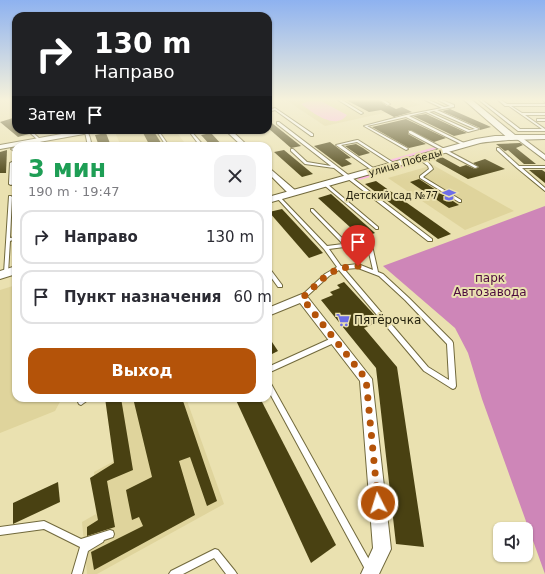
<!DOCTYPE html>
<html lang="ru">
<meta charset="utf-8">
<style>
:root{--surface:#fff;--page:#f2f2f3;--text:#2b2b33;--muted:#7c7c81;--line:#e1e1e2;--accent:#b45309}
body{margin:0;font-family:"DejaVu Sans",sans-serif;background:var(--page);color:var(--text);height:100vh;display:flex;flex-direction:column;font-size:15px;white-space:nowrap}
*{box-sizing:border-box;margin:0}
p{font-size:13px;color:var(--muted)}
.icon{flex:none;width:22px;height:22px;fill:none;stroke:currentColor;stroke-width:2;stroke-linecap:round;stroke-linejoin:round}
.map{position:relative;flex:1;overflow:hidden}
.panel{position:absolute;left:12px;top:142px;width:260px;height:260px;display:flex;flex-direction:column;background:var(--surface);border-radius:12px;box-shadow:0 1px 3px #0004}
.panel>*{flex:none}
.top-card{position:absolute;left:12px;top:12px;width:260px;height:122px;border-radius:12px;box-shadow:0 1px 3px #0004;background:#202124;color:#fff;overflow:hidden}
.fabs{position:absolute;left:493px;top:522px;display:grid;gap:8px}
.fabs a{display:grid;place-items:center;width:40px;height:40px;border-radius:8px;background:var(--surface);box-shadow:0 1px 3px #0004;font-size:20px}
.pin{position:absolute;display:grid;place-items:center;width:34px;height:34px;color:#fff;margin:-41px -17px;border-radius:50% 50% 50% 0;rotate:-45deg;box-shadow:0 0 4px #0007}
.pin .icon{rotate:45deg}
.me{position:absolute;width:44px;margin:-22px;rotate:355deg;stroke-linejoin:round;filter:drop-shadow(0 0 3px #0008)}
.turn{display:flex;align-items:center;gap:14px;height:84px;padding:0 16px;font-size:18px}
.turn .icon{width:52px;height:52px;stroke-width:2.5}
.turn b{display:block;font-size:28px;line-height:34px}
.then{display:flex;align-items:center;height:38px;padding:0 16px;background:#0003;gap:8px;font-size:15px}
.round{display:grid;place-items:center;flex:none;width:42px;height:42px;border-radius:12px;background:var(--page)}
.overview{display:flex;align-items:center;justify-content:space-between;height:68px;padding:0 16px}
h1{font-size:24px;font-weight:700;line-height:30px;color:#1e9e55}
.action{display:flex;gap:8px;margin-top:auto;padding:8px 16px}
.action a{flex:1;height:46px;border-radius:12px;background:var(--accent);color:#fff;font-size:16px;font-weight:700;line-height:46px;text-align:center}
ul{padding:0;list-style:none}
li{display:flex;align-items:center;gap:12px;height:54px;margin:0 8px 6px;padding:0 8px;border:2px solid var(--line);border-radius:12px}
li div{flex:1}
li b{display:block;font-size:15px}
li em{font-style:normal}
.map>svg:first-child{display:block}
.built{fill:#dfd49c}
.green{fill:#fdb3e5}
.forest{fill:#ce86b8}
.building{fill:#494112}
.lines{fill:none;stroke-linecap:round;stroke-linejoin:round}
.service-casing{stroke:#71693c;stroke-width:2}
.minor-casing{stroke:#71693c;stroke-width:2}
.tertiary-casing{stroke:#71693c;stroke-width:2}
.secondary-casing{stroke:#71693c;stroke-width:2}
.service{fill:#fff;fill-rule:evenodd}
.minor{fill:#fff;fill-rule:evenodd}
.tertiary{fill:#fff;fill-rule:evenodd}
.secondary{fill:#fff;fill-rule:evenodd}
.route{stroke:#b45309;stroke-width:7;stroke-dasharray:0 12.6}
.labels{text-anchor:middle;stroke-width:4;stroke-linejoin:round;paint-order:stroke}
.far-street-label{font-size:10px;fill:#201d0a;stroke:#eae1b0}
.far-poi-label{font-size:10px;fill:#201d0a;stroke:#eae1b0;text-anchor:end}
.park-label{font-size:12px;fill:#4d0c3e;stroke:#eae1b0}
.poi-label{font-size:12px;fill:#201d0a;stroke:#eae1b0;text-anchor:start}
</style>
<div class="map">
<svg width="545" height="574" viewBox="0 0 545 574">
<rect width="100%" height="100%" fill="#eae1b0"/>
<g class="built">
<polygon points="286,100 409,100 420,105 325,126"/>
<polygon points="114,130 175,130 187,146 121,146"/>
<polygon points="433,165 514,211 465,230 388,178"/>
<polygon points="16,285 16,398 62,398 55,411 0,433 0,290"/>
<polygon points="108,398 186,398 224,504 97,574 87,574 82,522 96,514 94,472 116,460"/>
</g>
<g class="green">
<path d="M308 101H321L347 115C335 131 312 112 301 104Z"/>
<polygon points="435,147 439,150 394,162 389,160"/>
<polygon points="419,161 422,162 359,180 356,178"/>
</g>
<polygon class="forest" points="545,206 545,574 482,399 468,353 455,328 383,266"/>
<g class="building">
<polygon points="346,100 379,100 387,106 390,106 396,109 402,107 412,112 394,117 381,110 369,112"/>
<polygon points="450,109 491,127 480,130 480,128 442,111"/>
<polygon points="426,114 467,133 454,136 413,116"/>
<polygon points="13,118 16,122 16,130 26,130 29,134 18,137 0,122"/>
<polygon points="406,119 446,138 434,142 409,130 408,131 408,134 426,144 409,148 372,127"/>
<polygon points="268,120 301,146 291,148 268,128"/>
<polygon points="153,130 163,146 150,146 142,131"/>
<polygon points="106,133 111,146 99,146 95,135"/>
<polygon points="211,133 223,146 211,146 201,135"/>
<polygon points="330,142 351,158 345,159 352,164 342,167 314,146"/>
<polygon points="520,143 523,145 516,148 536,164 524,164 508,150 505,151 496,144"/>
<polygon points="356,144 363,148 370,153 359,156 345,146"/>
<polygon points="7,150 6,173 0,173 0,152"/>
<polygon points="284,150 313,174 302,177 274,152"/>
<polygon points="440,156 460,167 466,165 475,169 479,167 473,163 485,159 505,169 468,179 434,160 435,157"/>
<polygon points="529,170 542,170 545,172 545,183"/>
<polygon points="419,179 459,205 449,208 410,182"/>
<polygon points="376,181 451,234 438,239 365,184"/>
<polygon points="331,194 375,233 362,238 318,198"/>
<polygon points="282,209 323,253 309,258 269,212"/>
<polygon points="344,282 380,321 364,328 397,367 424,547 396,544 376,368 321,300 333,295 330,292 340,288 337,285"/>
<polygon points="268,336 278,351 268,356"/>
<polygon points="105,398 121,398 133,470 107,481 115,527 87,536 87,527 98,520 90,478 114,463"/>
<polygon points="133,398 182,398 217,501 207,506 190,457 179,461 195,515 94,570 91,552 143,526 139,517 132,520 126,490 152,477"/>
<polygon points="235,398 260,398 336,545 311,563"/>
<polygon points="58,482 60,502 13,524 13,503"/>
</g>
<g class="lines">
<g class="service-casing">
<g id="service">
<polygon points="338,100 342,100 363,113 361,114"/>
<polygon points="380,100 384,100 390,104 388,105"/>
<path d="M425 100H429L444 107 450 106 438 100H442L454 105V107L437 110 479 129 468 132 426 112 409 116 466 144V146H465L406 117 367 126 407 148 408 149 406 150 364 126 406 115 442 108ZM434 111 475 129 469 130 429 112Z"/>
<polygon points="479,100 482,100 520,129 542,129 509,106 505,106 498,100 501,100 507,104 545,104 545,106 511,106 522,113 545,113 545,115 525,115 545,129 545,131 518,131"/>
<polygon points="545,100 545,102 543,100"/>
<polygon points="275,108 313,134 313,136 311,136 275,110 268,112 268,110"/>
<polygon points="15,118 16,118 16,121 14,119"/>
<rect x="537" y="119" width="8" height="2"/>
<polygon points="277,122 279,122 432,239 432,241 428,241 334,168 305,164 291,151 291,149 293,149 307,162 331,166 277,124"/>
<polygon points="27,130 30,130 40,139 41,146 37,146 37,145 28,146 38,143 38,140"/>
<path d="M82 130C90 130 90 140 92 146H88L85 132Z"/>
<polygon points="156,130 158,130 167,143 167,144 165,144"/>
<polygon points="188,130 190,130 204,146 200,146"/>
<polygon points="253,130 259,130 247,133 246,132"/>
<polygon points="409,131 411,131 478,167 475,168 409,133"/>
<polygon points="357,140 358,140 397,165 394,166 357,142 341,145 376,170 373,171 336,145"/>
<polygon points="16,147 16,149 13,150 11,149"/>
<polygon points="497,148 499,148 519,166 545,166 545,168 522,168 545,188 545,191 517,168 497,150"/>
<path d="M419 157C424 158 431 164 433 169L423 177 461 200V202H459L420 178V176L429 169 428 166 419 159Z"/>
<polygon points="16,160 16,162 14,163 13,184 11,185 9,184 10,163"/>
<polygon points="324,183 326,183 378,227 378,229 376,229 324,185"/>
<polygon points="9,196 11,196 12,197 10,238 16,237 16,239 10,241 8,273 6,275 4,273"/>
<path d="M277 196H279L327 246 343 244 311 211V209H313L347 243 371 241 378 272 383 274 409 298 452 341 453 343 456 386 455 388 453 389 451 388 424 371 339 270 329 276 304 299H300L299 298 300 297 325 274 337 267 324 249 277 198ZM367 244 373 270 358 264 341 266 329 249ZM358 268 379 276 405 300 447 344 449 380 428 367 344 269Z"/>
<polygon points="268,268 270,269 282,285 282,287 278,287 268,273"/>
<polygon points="332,338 336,338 337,340 336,342 268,373 268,367"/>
<polygon points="268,381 270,382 372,565 373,568 372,571 369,572 366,571 268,390"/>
<polygon points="81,398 89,398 88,400 81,405 79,404 78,402 79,400"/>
<polygon points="44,521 81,539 110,530 113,531 114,534 113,537 104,540 103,542 88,551 82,574 72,574 80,547 44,529 0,535 0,527"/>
<polygon points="215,549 218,550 235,571 237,574 226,574 214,558 183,574 169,574 171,571"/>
</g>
</g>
<g class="minor-casing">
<g id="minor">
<polygon points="225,130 231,130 248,146 242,146"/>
<polygon points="517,137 521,137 545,155 545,160 517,139"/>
<polygon points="268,167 296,191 296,195 290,195 268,173"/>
<polygon points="302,294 306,295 372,379 391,549 379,574 361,574 373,548 360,381 300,303 268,316 268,308"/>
</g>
</g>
<g class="tertiary-casing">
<g id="tertiary">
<polygon points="84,130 98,130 95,132 0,149 0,145"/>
<path d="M495 136H513L517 138C512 141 488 141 480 143L268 203V197L476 139Z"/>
<polygon points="16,266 16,274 0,279 0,271"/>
</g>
</g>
<g class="secondary-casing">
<polygon id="secondary" points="464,100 472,100 515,135 545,135 545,139 510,140"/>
</g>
<use href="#service" class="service"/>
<use href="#minor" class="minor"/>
<use href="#tertiary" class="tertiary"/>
<use href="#secondary" class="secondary"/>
</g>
<linearGradient id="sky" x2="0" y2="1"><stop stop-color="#8eb2f0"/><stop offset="0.55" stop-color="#f6f2db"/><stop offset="1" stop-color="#f6f2db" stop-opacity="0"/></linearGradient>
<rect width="545" height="181" fill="url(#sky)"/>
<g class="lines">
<polyline class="route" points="358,266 340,268 327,275 302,298 366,379 378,503"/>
</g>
<defs>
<g id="school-bare" transform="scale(1.08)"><path d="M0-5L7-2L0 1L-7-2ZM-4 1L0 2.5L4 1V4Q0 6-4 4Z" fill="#6d6ee8" stroke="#eae1b0" stroke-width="2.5" paint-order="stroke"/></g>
<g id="supermarket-bare" transform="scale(1.08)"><path d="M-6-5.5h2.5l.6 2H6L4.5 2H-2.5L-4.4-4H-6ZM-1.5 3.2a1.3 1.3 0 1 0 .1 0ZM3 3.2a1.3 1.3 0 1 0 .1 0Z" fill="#6d6ee8" stroke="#eae1b0" stroke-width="2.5" paint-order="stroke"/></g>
</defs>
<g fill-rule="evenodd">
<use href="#school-bare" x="449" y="195"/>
<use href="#supermarket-bare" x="343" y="320"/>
</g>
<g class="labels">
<g class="far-street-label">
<text transform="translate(405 162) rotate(-16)" y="4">улица Победы</text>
</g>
<g class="far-poi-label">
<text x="438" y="199">Детский сад №77</text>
</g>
<g class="park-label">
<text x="490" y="282">парк<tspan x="490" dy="14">Автозавода</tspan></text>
</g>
<g class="poi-label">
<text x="354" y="324">Пятёрочка</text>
</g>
</g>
</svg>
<div class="fabs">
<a><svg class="icon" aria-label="sound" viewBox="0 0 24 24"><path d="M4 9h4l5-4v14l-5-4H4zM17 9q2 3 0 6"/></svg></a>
</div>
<div class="pin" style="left:358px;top:266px;background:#d93025"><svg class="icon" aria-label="arrive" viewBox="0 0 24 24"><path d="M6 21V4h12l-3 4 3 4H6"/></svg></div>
<svg class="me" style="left:378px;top:503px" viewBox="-20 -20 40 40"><circle r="17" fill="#b45309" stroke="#fff" stroke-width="3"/><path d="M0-11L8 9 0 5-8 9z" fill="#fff"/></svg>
<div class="top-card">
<div class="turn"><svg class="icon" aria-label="right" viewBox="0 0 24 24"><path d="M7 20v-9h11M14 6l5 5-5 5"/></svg><div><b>130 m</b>Направо</div></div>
<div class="then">Затем<svg class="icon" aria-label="arrive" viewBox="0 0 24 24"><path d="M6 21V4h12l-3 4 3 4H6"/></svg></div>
</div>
<section class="panel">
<div class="overview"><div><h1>3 мин</h1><p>190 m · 19:47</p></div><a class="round"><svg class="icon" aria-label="close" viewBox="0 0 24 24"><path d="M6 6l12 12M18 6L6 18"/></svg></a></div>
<ul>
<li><svg class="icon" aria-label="right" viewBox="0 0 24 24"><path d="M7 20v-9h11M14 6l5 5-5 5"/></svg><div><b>Направо</b></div><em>130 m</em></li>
<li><svg class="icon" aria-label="arrive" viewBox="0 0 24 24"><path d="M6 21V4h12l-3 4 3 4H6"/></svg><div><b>Пункт назначения</b></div><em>60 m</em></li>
</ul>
<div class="action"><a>Выход</a></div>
</section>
</div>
